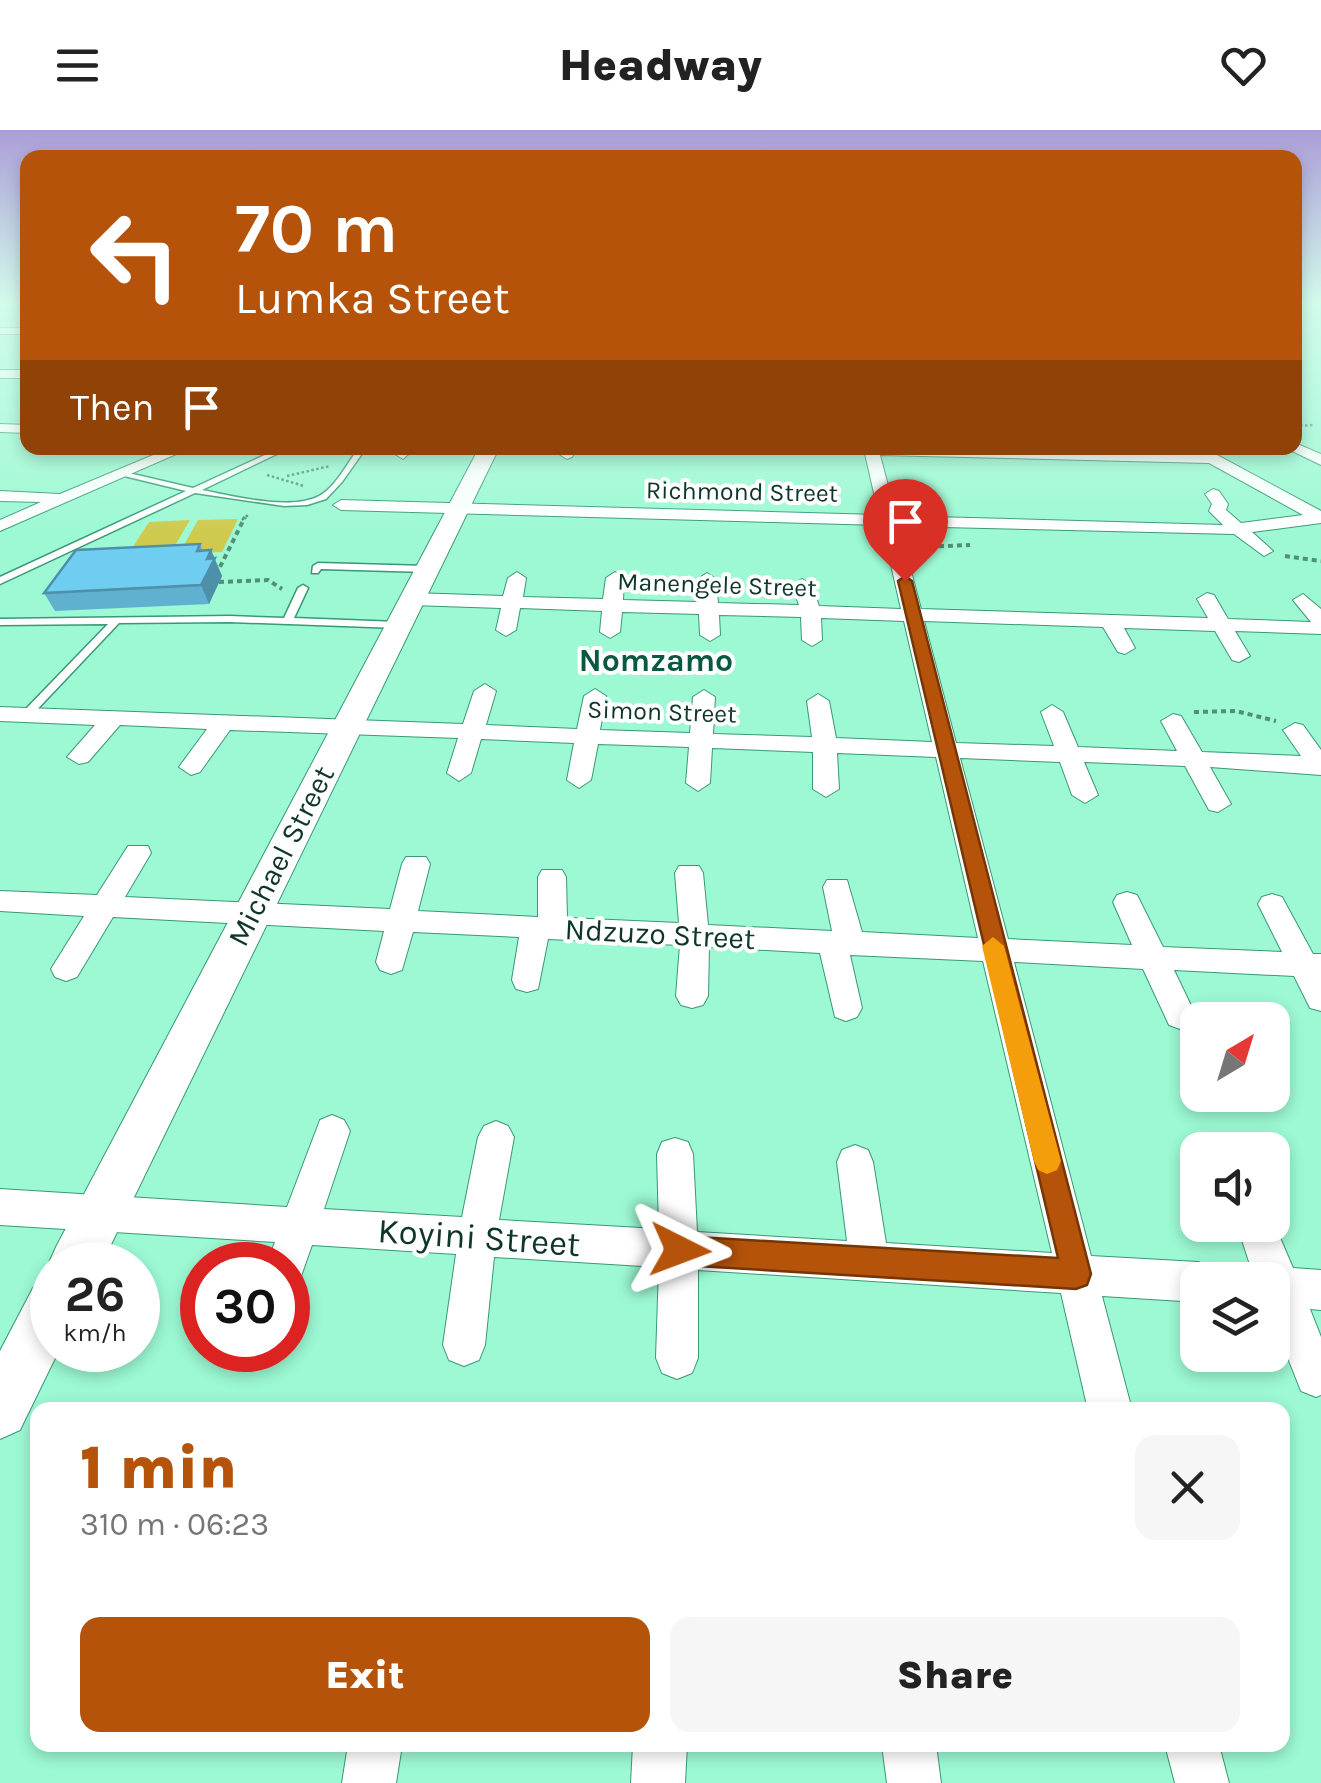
<!DOCTYPE html>
<meta charset="utf-8">
<style>
:root{--surface:#fff;--page:#f6f6f6;--text:#222;--muted:#767676;--accent:#b45309}
body{margin:0;font-family:Karla,sans-serif;background:var(--page);color:var(--text);height:100vh;display:flex;flex-direction:column;font-size:38px;white-space:nowrap}
*{box-sizing:border-box;margin:0}
p{font-size:32px;color:var(--muted)}
.icon{flex:none;width:55px;height:55px;fill:none;stroke:currentColor;stroke-width:2;stroke-linecap:round;stroke-linejoin:round}
.map{position:relative;flex:1;overflow:hidden}
.drawer{position:absolute;left:30px;top:1272px;width:1260px;height:350px;display:flex;flex-direction:column;background:var(--surface);border-radius:20px;box-shadow:0 5px 15px #0003}
.drawer>*{flex:none}
.guide{position:absolute;left:20px;top:20px;width:1282px;height:305px;border-radius:20px;box-shadow:0 5px 15px #0003;background:#b45309;color:#fff;overflow:hidden}
.needle{width:65px;rotate:38deg}
.controls{position:absolute;left:1180px;top:872px;display:grid;gap:20px}
.controls a{display:grid;place-items:center;width:110px;height:110px;border-radius:20px;background:var(--surface);box-shadow:0 5px 15px #0003;font-size:50px}
.speed{position:absolute;left:30px;top:1112px;display:flex;gap:20px;font-size:50px;font-weight:700;text-align:center}
.speed>*{display:grid;place-content:center;width:130px;height:130px;border-radius:50%;background:var(--surface);box-shadow:0 5px 15px #0003;line-height:1}
.speed small{font-size:25px;font-weight:400}
.speed .limit{border:15px solid #d22;background:#fff;color:#111}
.pin{position:absolute;display:grid;place-items:center;width:85px;height:85px;color:#fff;margin:-102px -42px;border-radius:50% 50% 50% 0;rotate:-45deg;box-shadow:0 0 10px #0007}
.pin .icon{rotate:45deg}
.me{position:absolute;width:110px;margin:-55px;rotate:93deg;stroke-linejoin:round;filter:drop-shadow(0 0 8px #0008)}
.turn{display:flex;align-items:center;gap:35px;height:210px;padding:0 50px;font-size:45px}
.turn .icon{width:130px;height:130px;stroke-width:2.5}
.turn b{display:block;font-size:70px;line-height:85px}
.then{display:flex;align-items:center;height:95px;padding:0 50px;background:#0003;gap:20px;font-size:38px}
.round{display:grid;place-items:center;flex:none;width:105px;height:105px;border-radius:20px;background:var(--page)}
.headline{display:flex;align-items:center;justify-content:space-between;height:170px;padding:0 50px}
h1{font-size:60px;font-weight:800;line-height:75px;color:var(--accent)}
.cta{display:flex;gap:20px;margin-top:auto;padding:20px 50px}
.cta a{flex:1;height:115px;border-radius:20px;background:var(--accent);color:#fff;font-size:40px;font-weight:800;line-height:115px;text-align:center}
.cta a+a{background:var(--page);color:var(--text)}
header{display:flex;justify-content:space-between;align-items:center;height:130px;padding:0 50px;background:var(--surface);font-size:45px;font-weight:800}
.map>svg:first-child{display:block}
.green{fill:#cfc94d}
.lines{fill:none;stroke-linecap:round;stroke-linejoin:round}
.lane-casing{stroke:#399876;stroke-width:3}
.street-casing{stroke:#399876;stroke-width:2}
.secondary-casing{stroke:#399876;stroke-width:2}
.path-far1{stroke:#509077;stroke-width:2.5;stroke-dasharray:2.5 2.5;stroke-linecap:butt}
.path{stroke:#509077;stroke-width:4;stroke-dasharray:5 4;stroke-linecap:butt}
.lane{fill:#fff;fill-rule:evenodd}
.street{fill:#fff;fill-rule:evenodd}
.secondary{fill:#fff;fill-rule:evenodd}
.wall{fill:#60b0d0}
.shaded-wall{fill:#4e90a9}
.building{fill:#70cdf2;stroke:#4e90a9;stroke-width:2.5}
.route{fill:#b45309;stroke:#753606;stroke-width:2.5}
.slow{fill:#f59e0b}
.labels{text-anchor:middle;stroke-width:8;stroke-linejoin:round;paint-order:stroke}
.far-street-label{font-size:25px;fill:#0f3729;stroke:#fff}
.street-label{font-size:30px;fill:#0f3729;stroke:#fff}
.far-district-label{font-size:32px;font-weight:bold;fill:#085941;stroke:#fff}
.near-street-label{font-size:35px;fill:#0f3729;stroke:#fff}
</style>
<header><svg class="icon" aria-label="menu" viewBox="0 0 24 24"><path d="M4 6h16M4 12h16M4 18h16"/></svg>Headway<svg class="icon" aria-label="heart" viewBox="0 0 24 24"><path d="M12 20l-8-8c-3-5 5-10 8-4 3-6 11-1 8 4z"/></svg></header>
<div class="map">
<svg width="1321" height="1653" viewBox="0 0 1321 1653">
<rect width="100%" height="100%" fill="#9cf9d3"/>
<g class="green">
<polygon points="238,389 222,422 179,424 198,390"/>
<polygon points="190,390 170,424 127,426 149,392"/>
</g>
<g class="lines">
<g class="lane-casing">
<g id="lane">
<path d="M280 318H289L202 360C232 366 291 381 319 366 336 357 347 333 359 318H366L342 352 326 369 307 375 284 376 195 363 0 454V447L186 361 120 345V341L193 358Z"/>
<polygon points="318,433 427,436 432,439 427,442 321,439 318,443 312,443 313,436"/>
<polygon points="303,455 308,458 294,488 398,492 403,495 398,498 230,492 119,493 30,587 26,588 20,585 108,494 0,495 0,489 230,486 284,488 298,458"/>
</g>
</g>
<g class="street-casing">
<g id="street">
<rect x="0" y="198" width="28" height="6"/>
<rect x="0" y="240" width="28" height="8"/>
<polygon points="0,294 28,295 28,303 0,302"/>
<polygon points="1295,313 1321,324 1321,335 1290,320 1288,318 1295,318"/>
<polygon points="170,318 190,318 0,401 0,390 41,372 0,371 0,361 60,364"/>
<polygon points="399,318 415,318 403,329 395,324"/>
<polygon points="561,318 577,318 572,327 567,329 559,324"/>
<path d="M790 318 1192 323 1190 318H1204L1321 381V393L1252 402 1273 421 1264 426 1234 404 899 396 921 479 1208 488 1197 469 1207 463 1214 465 1228 489 1311 492 1293 470 1303 464 1321 479V504L1235 501 1250 526 1239 532 1232 530 1215 501 1124 498 1135 518 1125 524 1118 522 1103 497 924 491 956 613 1054 616 1041 582 1052 575 1063 582 1078 617 1177 621 1161 591 1173 584 1181 586 1202 622 1301 626 1283 600 1295 593 1303 595 1321 620V645L1210 637 1231 674 1218 682 1209 680 1185 636 1084 632 1098 665 1085 673 1072 665 1060 632 960 628 1008 809 1132 815 1113 772 1117 765 1127 762 1137 765 1163 817 1282 822 1258 774 1262 767 1272 764 1282 767 1313 824H1321V881L1310 878 1294 846 1174 840 1196 886 1191 895 1180 899 1169 895 1143 839 1014 832 1091 1126 1198 1132 1212 1138 1217 1150H1198V1172L1102 1166 1132 1280H1088L1061 1163 698 1140V1228L692 1243 677 1249 662 1243 656 1228 659 1137 494 1127 485 1215 479 1230 464 1236 449 1230 443 1215 456 1124 312 1115 300 1149 288 1154V1135H266L275 1112 0 1095V1059L287 1077 320 990 332 985 344 990 350 1001 324 1079 462 1087 478 1007 484 996 496 991 508 996 514 1007 499 1090 659 1099 657 1024 662 1012 675 1008 688 1012 693 1024 697 1102 847 1111 837 1032 842 1020 855 1015 868 1020 873 1032 886 1113 1052 1123 983 831 850 825 862 878 857 887 846 891 835 887 820 823 709 817 708 866 703 875 692 878 681 875 676 866 680 815 548 809 538 859 527 862 516 859 512 850 519 807 413 802 402 840 391 844 380 840 376 832 384 801 113 787 77 847 66 851 55 847 51 839 84 786 0 781V761L97 765 128 716H148L151 723 125 767 390 779 402 734 406 727H426L430 734 418 781 538 787V747L542 740H562L566 747 567 788 679 793 675 743 679 736H699L703 743 708 795 832 801 823 757 827 750H847L862 802 978 808 936 627 837 623 839 659 826 667 813 659V622L712 618 710 653 698 661 686 653 689 617 598 614 591 650 579 658 567 650 574 613 481 609 471 643 459 651 447 643 458 608 230 600 200 642 191 645 179 637 207 599 120 595 88 632 79 634 67 627 95 595 0 591V577L463 594 474 561 485 554 496 561 486 595 577 599 584 566 595 559 606 566 600 600 690 603 693 567 704 560 715 567 713 604 812 607 807 571 818 564 829 571 836 608 932 612 904 491 821 488 822 510 812 516 802 510 801 487 719 485 720 505 710 511 700 505 699 484 622 482 620 502 610 508 600 502 602 481 520 478 516 500 506 506 496 500 501 478 412 475 402 469 412 463 503 466 508 448 517 442 526 448 523 467 603 469 606 448 615 442 624 448 623 470 698 472V449L707 443 716 449 718 473 799 475 792 455 802 449 812 455 819 476 901 479 882 395 341 380 333 375 341 370 879 385 865 324 798 323ZM880 325 1209 333 1303 385 1241 393 1226 380 1228 374 1219 361 1213 359 1205 364 1212 374 1209 381 1223 395 896 386Z"/>
<polygon points="1272,1089 1293,1138 1321,1140 1321,1180 1310,1179 1321,1207 1321,1265 1316,1267 1301,1261 1272,1188 1272,1150 1255,1150 1237,1095 1272,1095"/>
<polygon points="348,1615 402,1615 396,1653 342,1653"/>
<polygon points="633,1615 687,1615 685,1653 631,1653"/>
<polygon points="882,1615 936,1615 941,1653 887,1653"/>
<polygon points="1165,1615 1219,1615 1229,1653 1175,1653"/>
</g>
</g>
<g class="secondary-casing">
<g id="secondary">
<polygon points="479,318 499,318 101,1135 52,1135 52,1146 48,1135 56,1117"/>
<polygon points="52,1150 52,1220 59,1220 20,1300 0,1309 0,1221 33,1158"/>
</g>
</g>
<g class="path-far1">
<polyline points="1295,296 1314,295"/>
<polyline points="267,345 304,356"/>
<polyline points="287,346 330,336"/>
<polyline points="242,390 248,385"/>
</g>
<g class="path">
<polyline points="921,417 970,415"/>
<polyline points="1285,426 1321,431"/>
<polyline points="216,445 245,387"/>
<polyline points="219,452 268,450 282,459"/>
<polyline points="1194,582 1236,581 1276,591"/>
</g>
<use href="#lane" class="lane"/>
<use href="#street" class="street"/>
<use href="#secondary" class="secondary"/>
</g>
<polygon class="wall" points="200,414 203,421 211,420 222,446 209,474 55,481 44,463"/>
<polygon class="shaded-wall" points="211,420 222,446 209,474 201,455 207,429"/>
<polygon class="building" points="200,414 197,421 211,420 207,429 215,428 201,455 44,463 76,420"/>
<linearGradient id="sky" x2="0" y2="1"><stop stop-color="#ac9dd8"/><stop offset="0.43" stop-color="#d2fceb"/><stop offset="1" stop-color="#d2fceb" stop-opacity="0"/></linearGradient>
<rect width="1321" height="405" fill="url(#sky)"/>
<polygon class="route" points="905,446 912,451 1091,1144 1087,1155 1076,1159 680,1135 669,1130 665,1120 669,1110 680,1106 1058,1128 898,451"/>
<polygon class="slow" points="993,807 1004,816 1061,1031 1057,1040 1047,1044 1038,1040 1034,1031 982,816"/>
<g class="labels">
<g class="far-street-label">
<text transform="translate(742 361) rotate(1)" y="9">Richmond Street</text>
<text transform="translate(717 454) rotate(2)" y="9">Manengele Street</text>
<text transform="translate(662 581) rotate(2)" y="9">Simon Street</text>
</g>
<g class="street-label">
<text transform="translate(281 726) rotate(-63)" y="10">Michael Street</text>
<text transform="translate(660 804) rotate(3)" y="10">Ndzuzo Street</text>
</g>
<g class="far-district-label">
<text x="656" y="541">Nomzamo</text>
</g>
<g class="near-street-label">
<text transform="translate(479 1107) rotate(4)" y="12">Koyini Street</text>
</g>
</g>
</svg>
<div class="controls">
<a><svg class="needle" viewBox="-14 -14 28 28"><path d="M0-13l5 13h-10z" fill="#e53935"/><path d="M0 13l5-13h-10z" fill="#767676"/></svg></a>
<a><svg class="icon" aria-label="sound" viewBox="0 0 24 24"><path d="M4 9h4l5-4v14l-5-4H4zM17 9q2 3 0 6"/></svg></a>
<a><svg class="icon" aria-label="layers" viewBox="0 0 24 24"><path d="M12 4l9 5-9 5-9-5zM3 14l9 5 9-5"/></svg></a>
</div>
<div class="speed"><div>26<small>km/h</small></div><div class="limit">30</div></div>
<div class="pin" style="left:905px;top:451px;background:#d93025"><svg class="icon" aria-label="arrive" viewBox="0 0 24 24"><path d="M6 21V4h12l-3 4 3 4H6"/></svg></div>
<svg class="me" style="left:680px;top:1120px" viewBox="-20 -20 40 40"><path d="M0-17L14 15 0 8-14 15z" fill="#b45309" stroke="#fff" stroke-width="4"/></svg>
<div class="guide">
<div class="turn"><svg class="icon" aria-label="left" viewBox="0 0 24 24"><path d="M17 20v-9H6M10 6l-5 5 5 5"/></svg><div><b>70 m</b>Lumka Street</div></div>
<div class="then">Then<svg class="icon" aria-label="arrive" viewBox="0 0 24 24"><path d="M6 21V4h12l-3 4 3 4H6"/></svg></div>
</div>
<section class="drawer">
<div class="headline"><div><h1>1 min</h1><p>310 m · 06:23</p></div><a class="round"><svg class="icon" aria-label="close" viewBox="0 0 24 24"><path d="M6 6l12 12M18 6L6 18"/></svg></a></div>
<div class="cta"><a>Exit</a><a>Share</a></div>
</section>
</div>
